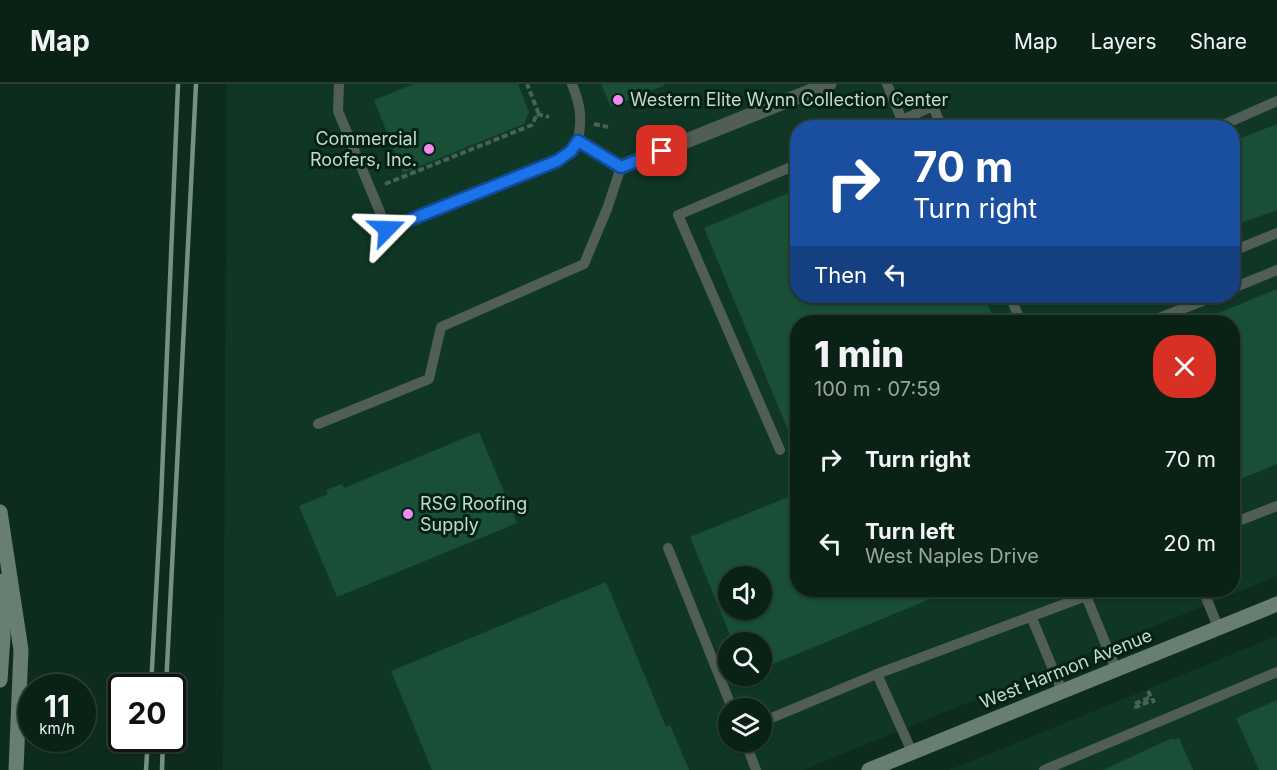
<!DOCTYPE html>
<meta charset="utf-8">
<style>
:root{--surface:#0a2116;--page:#182e23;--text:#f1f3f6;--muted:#99a3a1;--line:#2a3e35}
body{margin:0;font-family:Inter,sans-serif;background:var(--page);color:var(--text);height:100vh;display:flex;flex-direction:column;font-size:22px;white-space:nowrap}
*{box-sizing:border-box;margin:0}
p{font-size:20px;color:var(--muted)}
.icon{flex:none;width:33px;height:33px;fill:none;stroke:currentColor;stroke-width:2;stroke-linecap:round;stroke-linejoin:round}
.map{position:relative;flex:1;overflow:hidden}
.drawer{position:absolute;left:790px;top:231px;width:450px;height:282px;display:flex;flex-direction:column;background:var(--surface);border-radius:24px;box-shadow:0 2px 4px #0004,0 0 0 2px var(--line)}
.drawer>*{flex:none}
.top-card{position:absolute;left:790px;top:36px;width:450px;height:183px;border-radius:24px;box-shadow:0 2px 4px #0004,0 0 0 2px var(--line);background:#1a4fa0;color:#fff;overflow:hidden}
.fabs{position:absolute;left:718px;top:482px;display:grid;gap:12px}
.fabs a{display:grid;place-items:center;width:54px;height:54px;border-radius:50%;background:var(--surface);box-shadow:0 2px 4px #0004,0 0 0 2px var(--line);font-size:30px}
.speed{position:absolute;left:18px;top:590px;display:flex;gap:12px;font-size:30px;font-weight:700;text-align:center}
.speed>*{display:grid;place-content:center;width:78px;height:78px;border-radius:50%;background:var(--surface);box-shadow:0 2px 4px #0004,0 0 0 2px var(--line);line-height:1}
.speed small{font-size:15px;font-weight:400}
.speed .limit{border:3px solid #111;border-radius:9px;background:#fff;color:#111}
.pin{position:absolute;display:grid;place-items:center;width:51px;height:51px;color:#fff;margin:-26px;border-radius:12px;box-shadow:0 3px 9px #0006}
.me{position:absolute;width:66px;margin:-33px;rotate:68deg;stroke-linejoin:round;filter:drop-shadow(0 0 4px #0008)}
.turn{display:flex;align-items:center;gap:21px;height:126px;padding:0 24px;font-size:27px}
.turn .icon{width:78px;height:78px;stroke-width:2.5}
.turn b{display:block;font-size:42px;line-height:51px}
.then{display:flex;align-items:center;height:57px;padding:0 24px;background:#0003;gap:12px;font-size:22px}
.round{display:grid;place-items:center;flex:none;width:63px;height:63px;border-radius:24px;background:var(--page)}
.headline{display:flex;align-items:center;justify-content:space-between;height:102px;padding:0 24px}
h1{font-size:36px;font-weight:800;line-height:45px}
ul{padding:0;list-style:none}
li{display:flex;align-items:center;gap:18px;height:84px;padding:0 24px}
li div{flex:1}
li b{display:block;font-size:22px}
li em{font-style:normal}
header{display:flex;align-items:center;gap:36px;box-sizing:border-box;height:84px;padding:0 30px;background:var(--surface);border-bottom:2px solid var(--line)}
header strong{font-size:28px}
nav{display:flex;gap:33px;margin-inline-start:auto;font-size:21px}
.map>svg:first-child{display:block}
.built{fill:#103726;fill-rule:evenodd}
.building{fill:#194f37;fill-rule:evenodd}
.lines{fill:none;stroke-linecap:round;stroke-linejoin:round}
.path{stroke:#486255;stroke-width:4;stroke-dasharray:6 3;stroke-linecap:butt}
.service{stroke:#515e57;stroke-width:10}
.minor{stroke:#515e57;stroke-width:15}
.secondary{stroke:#697e72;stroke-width:15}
.rail{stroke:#788f83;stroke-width:4.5}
.route-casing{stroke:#114b97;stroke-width:15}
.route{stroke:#1a73e8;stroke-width:10}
.poi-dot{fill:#f38af2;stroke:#032215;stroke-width:2}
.labels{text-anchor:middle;stroke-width:6;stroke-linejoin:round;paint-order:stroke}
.poi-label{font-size:18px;fill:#c7d8ce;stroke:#032215;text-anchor:start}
.street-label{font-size:18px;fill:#c7d8ce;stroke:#032215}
</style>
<header>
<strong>Map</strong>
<nav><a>Map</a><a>Layers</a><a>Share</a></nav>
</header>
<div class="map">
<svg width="1277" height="686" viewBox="0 0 1277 686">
<rect width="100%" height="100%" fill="#0d2c1e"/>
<g class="built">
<path d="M227 0H1277V492L803 686H223ZM798 44H1233V212H798ZM798 238H1233V506H798ZM729 492H762V525H729ZM729 558H762V591H729ZM729 624H762V657H729Z"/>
<polygon points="1277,552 1277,686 950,686"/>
</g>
<g class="building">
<polygon points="414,0 518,0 529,28 524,40 403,89 374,16"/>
<polygon points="601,0 665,0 665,1 611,23"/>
<polygon points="1277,40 1277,126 1233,142 1233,57"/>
<polygon points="798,105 798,212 984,212 995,238 798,238 798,370 704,144"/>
<polygon points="1277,205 1277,380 1233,398 1233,238 1197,238"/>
<polygon points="479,348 517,439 337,513 299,422 328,410 326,406 342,400 344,404"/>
<path d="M798 409V506H952L773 580 766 562 762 564V558H733L690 453ZM729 492H762V525H729Z"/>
<polygon points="606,498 666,643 670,641 689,686 432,686 391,587"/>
<polygon points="1277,616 1277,686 1259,686 1236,634"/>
<polygon points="1172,654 1173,656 1179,654 1193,686 1103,686"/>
</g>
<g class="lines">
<g class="path">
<polyline points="537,30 549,33"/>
<polyline points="594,40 608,43"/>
<polyline points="385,100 532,41 538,28 527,0"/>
<polyline points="1148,607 1151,613 1134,620 1136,623 1153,616 1154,619"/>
</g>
<g class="service">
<polyline points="339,0 338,27 387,145 557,77 571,67 578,57"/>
<polyline points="887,0 902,36 933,22 942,44"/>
<polyline points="884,44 902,36"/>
<polyline points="1216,44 1277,17"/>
<polyline points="1233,167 1277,149"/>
<polyline points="1233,204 1277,186"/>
<polyline points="1010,212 1021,238"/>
<polyline points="1149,238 1215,212"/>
<path d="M318 340 429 295 441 243 584 180 607 125 621 83 578 57C582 34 581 22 572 0"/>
<polyline points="780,366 678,131 798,80"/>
<polyline points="1233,439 1277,422"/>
<polyline points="668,464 732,624"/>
<polyline points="1203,506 1218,543"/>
<polyline points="1086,512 1116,585"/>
<polyline points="1031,532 1062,607"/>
<polyline points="877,590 912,668"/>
<polyline points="762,638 877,590 1102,506"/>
<polyline points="745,657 756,686"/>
<polyline points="1044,686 1277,588"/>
</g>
<polyline class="minor" points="621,83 829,0"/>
<g class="secondary">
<polyline points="0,428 21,566 16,686"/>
<polyline points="0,596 3,553 3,497"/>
<polyline points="869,686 1277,520"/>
</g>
<g class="rail">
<polyline points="151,603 161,417 178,0"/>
<polyline points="166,603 196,0"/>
<polyline points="146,686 148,654"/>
<polyline points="162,686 163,654"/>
</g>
</g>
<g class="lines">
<g class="route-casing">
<polyline id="route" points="387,145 557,77 571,67 578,57 621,83 662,67"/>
</g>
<use href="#route" class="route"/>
</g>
<g class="poi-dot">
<circle cx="618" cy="16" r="6"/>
<circle cx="429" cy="65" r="6"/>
<circle cx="408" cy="430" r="6"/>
</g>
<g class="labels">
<g class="poi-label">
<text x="630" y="22">Western Elite Wynn Collection Center</text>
<text x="417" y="61" text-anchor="end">Commercial<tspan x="417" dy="21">Roofers, Inc.</tspan></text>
<text x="420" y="426">RSG Roofing<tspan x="420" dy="21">Supply</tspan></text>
</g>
<g class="street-label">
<text transform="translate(1066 585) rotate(-22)" y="6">West Harmon Avenue</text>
</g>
</g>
</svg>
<div class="fabs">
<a><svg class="icon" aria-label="sound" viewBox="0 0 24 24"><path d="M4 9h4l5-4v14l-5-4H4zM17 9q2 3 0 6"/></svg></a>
<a><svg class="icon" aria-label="search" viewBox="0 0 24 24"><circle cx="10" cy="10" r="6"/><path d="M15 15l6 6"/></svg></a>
<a><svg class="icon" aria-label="layers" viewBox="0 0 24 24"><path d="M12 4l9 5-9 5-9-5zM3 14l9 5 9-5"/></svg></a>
</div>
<div class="speed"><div>11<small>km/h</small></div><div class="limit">20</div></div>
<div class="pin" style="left:662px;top:67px;background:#d93025"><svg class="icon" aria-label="arrive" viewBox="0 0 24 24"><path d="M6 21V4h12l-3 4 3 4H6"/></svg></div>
<svg class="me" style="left:387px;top:145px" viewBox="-20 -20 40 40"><path d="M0-17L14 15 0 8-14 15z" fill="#1a73e8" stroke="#fff" stroke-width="4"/></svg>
<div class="top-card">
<div class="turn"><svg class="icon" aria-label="right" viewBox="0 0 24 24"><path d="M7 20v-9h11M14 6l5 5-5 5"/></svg><div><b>70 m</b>Turn right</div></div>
<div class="then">Then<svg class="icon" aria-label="left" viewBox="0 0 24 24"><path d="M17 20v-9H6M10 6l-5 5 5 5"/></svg></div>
</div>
<section class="drawer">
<div class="headline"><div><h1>1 min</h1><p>100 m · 07:59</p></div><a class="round" style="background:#d93025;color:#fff"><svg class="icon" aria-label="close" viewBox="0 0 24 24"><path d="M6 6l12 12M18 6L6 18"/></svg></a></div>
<ul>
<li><svg class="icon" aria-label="right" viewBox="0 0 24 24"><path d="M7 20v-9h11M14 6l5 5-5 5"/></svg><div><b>Turn right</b></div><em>70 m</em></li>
<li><svg class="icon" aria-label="left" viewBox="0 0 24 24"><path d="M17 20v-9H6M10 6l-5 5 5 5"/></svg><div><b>Turn left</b><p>West Naples Drive</p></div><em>20 m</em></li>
</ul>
</section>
</div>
